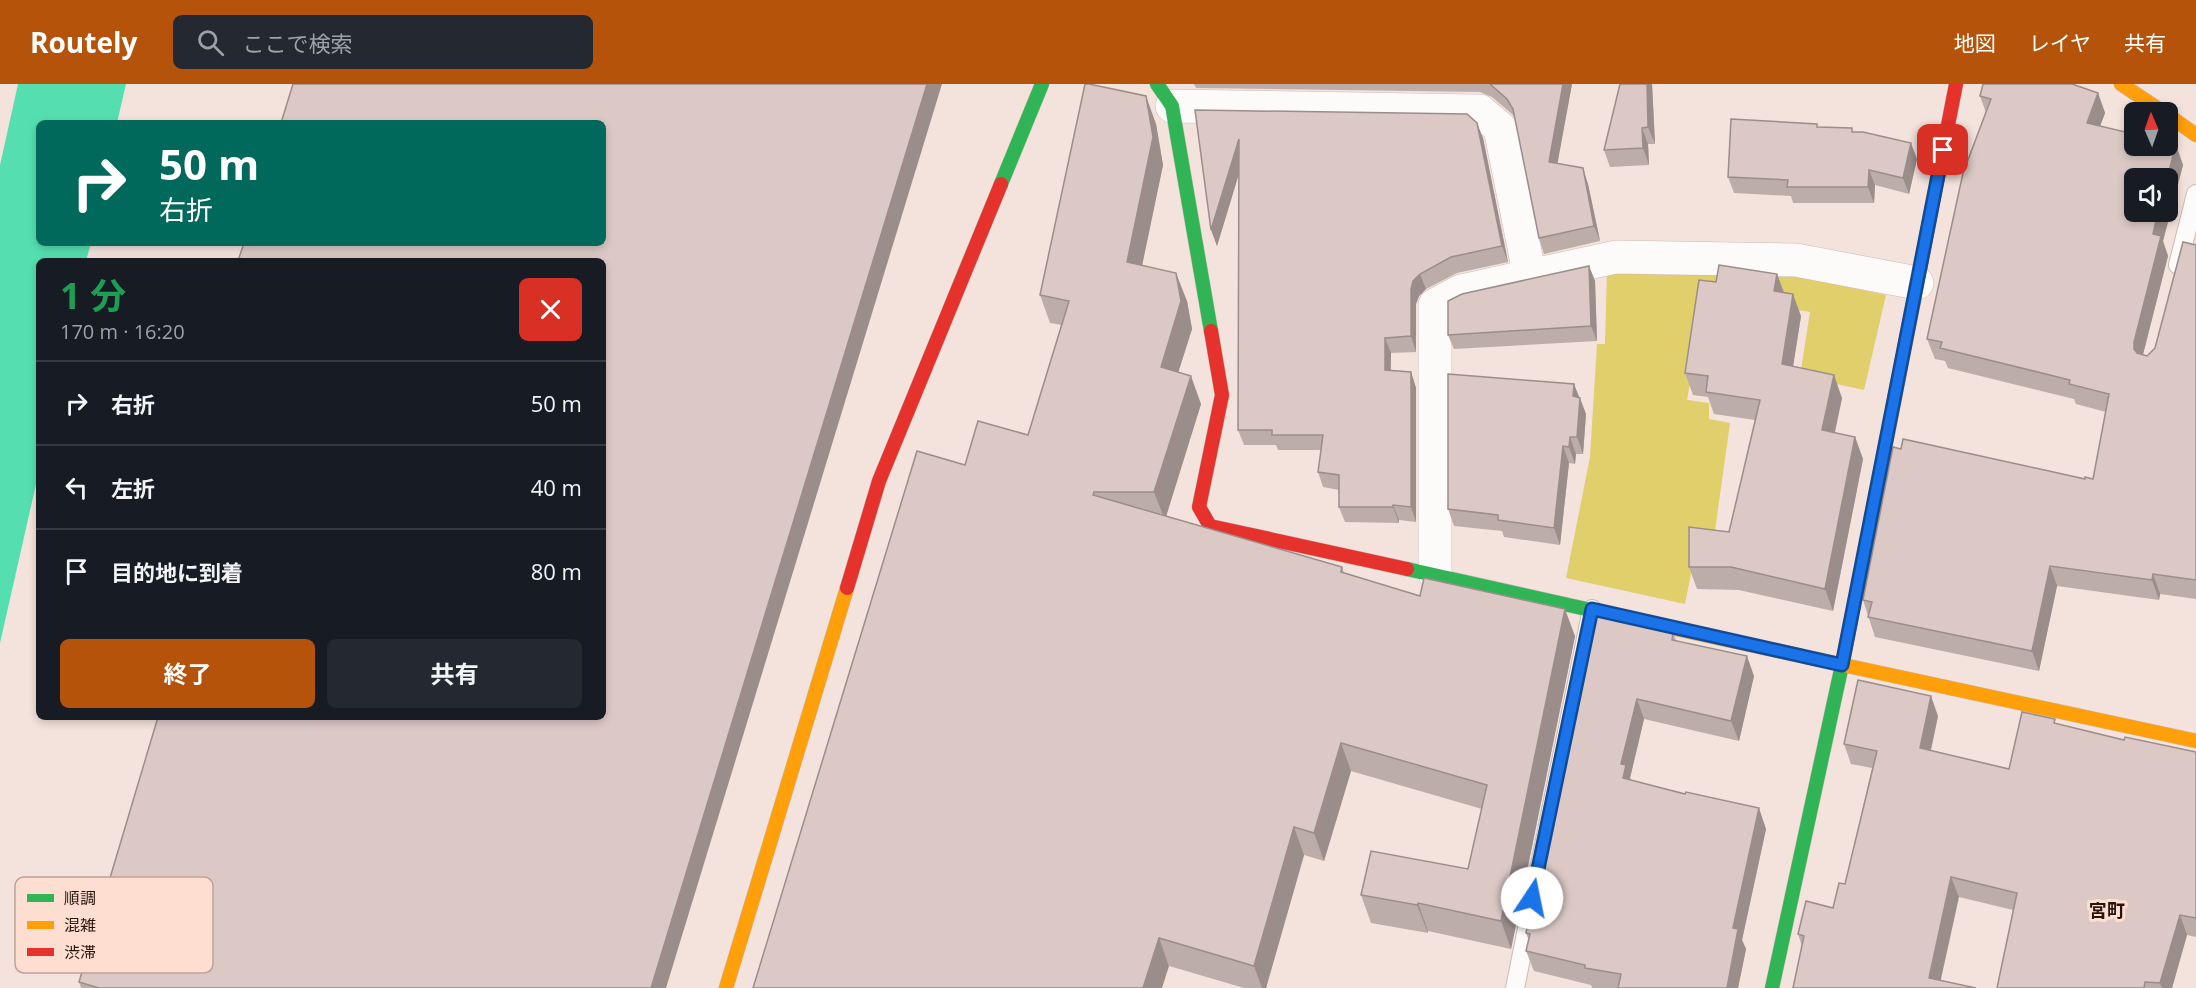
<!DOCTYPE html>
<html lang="ja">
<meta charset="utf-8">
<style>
:root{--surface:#171b24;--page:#242831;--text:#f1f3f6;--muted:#9ea1a6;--line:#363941;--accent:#b45309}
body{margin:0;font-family:"Open Sans","Noto Sans JP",sans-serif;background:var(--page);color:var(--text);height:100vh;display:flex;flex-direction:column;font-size:22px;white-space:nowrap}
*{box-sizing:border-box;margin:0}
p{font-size:20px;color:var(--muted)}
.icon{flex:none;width:33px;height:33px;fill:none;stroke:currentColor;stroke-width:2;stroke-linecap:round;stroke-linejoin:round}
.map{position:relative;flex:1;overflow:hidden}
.drawer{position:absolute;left:36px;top:174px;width:570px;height:462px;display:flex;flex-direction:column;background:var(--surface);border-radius:9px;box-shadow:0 3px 9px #0003}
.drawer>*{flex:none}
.guide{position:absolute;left:36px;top:36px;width:570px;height:126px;border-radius:9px;box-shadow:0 3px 9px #0003;background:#00695c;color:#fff;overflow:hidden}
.needle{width:39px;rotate:358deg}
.buttons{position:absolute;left:2124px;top:18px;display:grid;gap:12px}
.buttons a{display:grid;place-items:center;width:54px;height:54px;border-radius:9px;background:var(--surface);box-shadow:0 3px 9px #0003;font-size:30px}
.pin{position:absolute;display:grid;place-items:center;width:51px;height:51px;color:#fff;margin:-26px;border-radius:12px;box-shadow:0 3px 9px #0006}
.me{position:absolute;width:66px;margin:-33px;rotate:11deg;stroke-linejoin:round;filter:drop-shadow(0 0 4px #0008)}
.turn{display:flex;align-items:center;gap:21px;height:126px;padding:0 24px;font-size:27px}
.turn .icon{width:78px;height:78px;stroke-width:2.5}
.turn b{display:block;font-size:42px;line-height:51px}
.round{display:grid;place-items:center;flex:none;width:63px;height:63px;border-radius:9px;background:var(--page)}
.summary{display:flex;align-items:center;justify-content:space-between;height:102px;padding:0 24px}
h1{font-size:36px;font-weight:700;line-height:45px;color:#1e9e55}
.button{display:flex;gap:12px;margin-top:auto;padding:12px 24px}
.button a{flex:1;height:69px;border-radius:9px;background:var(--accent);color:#fff;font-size:24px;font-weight:700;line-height:69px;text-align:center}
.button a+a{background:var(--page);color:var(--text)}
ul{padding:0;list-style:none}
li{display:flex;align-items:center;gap:18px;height:84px;padding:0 24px;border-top:2px solid var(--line)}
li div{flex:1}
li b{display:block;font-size:22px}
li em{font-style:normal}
header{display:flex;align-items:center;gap:36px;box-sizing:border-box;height:84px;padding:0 30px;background:var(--accent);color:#fff}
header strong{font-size:28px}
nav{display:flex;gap:33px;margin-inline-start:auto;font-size:21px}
.search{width:420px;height:54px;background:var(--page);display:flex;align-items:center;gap:15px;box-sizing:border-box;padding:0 21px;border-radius:9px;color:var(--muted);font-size:22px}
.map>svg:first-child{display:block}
.green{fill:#e0cf6a}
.water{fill:#55dfb1}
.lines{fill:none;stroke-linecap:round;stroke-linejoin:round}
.lane-casing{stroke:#ccbab4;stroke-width:20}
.street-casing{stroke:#ccbab4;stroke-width:34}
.fast-casing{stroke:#ccbab4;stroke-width:15}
.slow-casing{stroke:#ccbab4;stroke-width:15}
.jam-casing{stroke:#ccbab4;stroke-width:15}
.lane{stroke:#fdfbfa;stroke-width:18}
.street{stroke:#fdfbfa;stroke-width:33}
.fast{stroke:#30b455;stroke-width:14}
.slow{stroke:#ff9f0a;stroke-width:14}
.jam{stroke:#e5322d;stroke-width:14}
.wall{fill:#bdada9}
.shaded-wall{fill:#9a8d8a}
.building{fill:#dcc9c5;stroke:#9a8d8a;stroke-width:1.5}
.route-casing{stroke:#114b97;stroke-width:15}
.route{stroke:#1a73e8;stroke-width:10}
.labels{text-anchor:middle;stroke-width:6;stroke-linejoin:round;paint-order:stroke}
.neighbourhood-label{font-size:18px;font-weight:bold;fill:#28160e;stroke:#feded1}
.key{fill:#feded1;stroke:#bea296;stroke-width:1.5}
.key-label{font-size:16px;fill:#28160e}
</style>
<header>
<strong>Routely</strong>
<div class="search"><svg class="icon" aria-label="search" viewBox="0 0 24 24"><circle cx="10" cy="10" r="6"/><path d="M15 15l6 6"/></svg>ここで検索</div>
<nav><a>地図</a><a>レイヤ</a><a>共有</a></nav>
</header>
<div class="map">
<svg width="2196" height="904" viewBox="0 0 2196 904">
<rect width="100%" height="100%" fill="#f4e2dc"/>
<polygon class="green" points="1607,184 1773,187 1886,211 1864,306 1800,292 1810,228 1705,211 1687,316 1709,319 1709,335 1730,339 1713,461 1697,460 1685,520 1566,494 1590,373 1597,260 1605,260"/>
<polygon class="water" points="18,0 126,0 117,39 39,39 39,159 91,159 86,177 39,177 39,387 0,559 0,81"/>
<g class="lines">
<g class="lane-casing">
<g id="lane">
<polyline points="2178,181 2196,110"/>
<polyline points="1515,904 1592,525"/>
</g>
</g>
<g class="street-casing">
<g id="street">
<polyline points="1172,22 1480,27 1500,44 1530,193"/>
<polyline points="1435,490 1435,221 1461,207 1616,173 1796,176 1917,199"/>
</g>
</g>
<g class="fast-casing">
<g id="fast">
<polyline points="1157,0 1172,22 1211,247"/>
<polyline points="1001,100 1042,0"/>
<polyline points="1407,485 1658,541"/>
<polyline points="1772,904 1842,581 1865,466"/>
</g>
</g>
<g class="slow-casing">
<g id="slow">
<polyline points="2121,0 2163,28"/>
<polyline points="2168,31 2196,51"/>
<polyline points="1865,466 1920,185"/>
<polyline points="1658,541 2196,657"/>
<polyline points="726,904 847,504"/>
</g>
</g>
<g class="jam-casing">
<g id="jam">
<polyline points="1920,185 1956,0"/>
<polyline points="1211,247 1222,311 1199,423 1210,442 1407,485"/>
<polyline points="847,504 879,397 1001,100"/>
</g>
</g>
<use href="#lane" class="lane"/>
<use href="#street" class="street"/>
<use href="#fast" class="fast"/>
<use href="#slow" class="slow"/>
<use href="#jam" class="jam"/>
</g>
<g class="wall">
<polygon points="1194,0 1572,0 1557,79 1588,100 1600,157 1544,170 1539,154 1515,34 1512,30 1492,13 1480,8 1196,4"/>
<polygon points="1620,0 1652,0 1655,60 1648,60 1649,81 1610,83 1604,66"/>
<polygon points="2098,9 2105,29 2100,42 2176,61 2183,81 2163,157 2168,172 2143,271 2147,272 2155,264 2196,161 2196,515 2160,510 2159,516 2057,502 2039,587 1875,553 1863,516 2085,395 2093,395 2106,328 2076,320 2074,315 1948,284 1945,277 1935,275 1927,255 1986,29 1980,12"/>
<polygon points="1195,26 1483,54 1508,178 1457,189 1426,205 1419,212 1416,220 1416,268 1391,269 1391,287 1411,288 1416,304 1416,438 1399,436 1399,439 1345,438 1339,423 1339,406 1323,403 1318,388 1321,366 1278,366 1276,361 1244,361 1238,346 1239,89 1217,162"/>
<polygon points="1156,40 1163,81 1142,181 1187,217 1192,245 1178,289 1201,320 1166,432 1342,483 1344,489 1420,512 1575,552 1511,865 1428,847 1428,849 1371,839 1361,811 1468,785 1482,725 1351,687 1324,777 1304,771 1266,904 1244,904 1169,882 965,381 1028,351 1062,241 1050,239 1040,211"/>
<polygon points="1817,40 1817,43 1853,48 1917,75 1909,110 1875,101 1874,119 1793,119 1791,112 1734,109 1728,93"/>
<polygon points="1589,182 1595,197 1597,257 1454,265 1448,251"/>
<polygon points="1777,190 1784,208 1801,232 1793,282 1842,314 1835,349 1855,353 1863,375 1833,527 1739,506 1697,505 1689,483 1729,448 1755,336 1714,330 1708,313 1693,311 1685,289 1716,198"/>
<polygon points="1579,313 1580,314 1586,330 1583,370 1576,370 1575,380 1569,379 1560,461 1504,453 1502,447 1454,442 1448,425"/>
<polygon points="1594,538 1673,549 1676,556 1754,592 1739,657 1644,635 1630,694 1631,696 1766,745 1742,856 1746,865 1738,904 1592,904 1591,901 1534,887 1526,867 1529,857 1526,849"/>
<polygon points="1938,632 1931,666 2009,685 2056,640 2124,656 2196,668 2196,853 2187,851 2172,904 1997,904 2013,826 1959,813 1793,904 1802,862 1798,850 1833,824 1845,800 1872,684 1851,680 1844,660"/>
<polygon points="79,898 666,904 81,904"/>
</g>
<g class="shaded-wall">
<polygon points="927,0 942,0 666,904 651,904"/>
<polygon points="1563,0 1572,0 1555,93 1549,78"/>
<polygon points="1647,0 1652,0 1655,60 1648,43"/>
<polygon points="2098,9 2105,29 2094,58 2087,39"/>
<polygon points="1146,12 1156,40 1163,81 1137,206 1127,178"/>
<polygon points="1477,39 1483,54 1508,178 1502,162"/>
<polygon points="1642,44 1648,60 1649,81 1643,64"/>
<polygon points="1239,55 1245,70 1217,162 1211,146"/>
<polygon points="1911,59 1917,75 1909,110 1903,94"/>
<polygon points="2176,61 2183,81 2163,157 2168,172 2141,278 2134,265 2134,258 2153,150 2158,128 2168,128 2168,94"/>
<polygon points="1583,84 1588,100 1600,157 1594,142"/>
<polygon points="1869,86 1875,101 1874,119 1868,103"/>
<polygon points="1589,182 1595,197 1597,257 1591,242"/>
<polygon points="1176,189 1187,217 1192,245 1171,311 1161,283"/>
<polygon points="1420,190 1426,205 1419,212 1416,220 1416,268 1411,252 1411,205 1413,197"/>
<polygon points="1777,190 1785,212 1774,207"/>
<polygon points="1793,210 1801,232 1790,302 1782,280"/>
<polygon points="1385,254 1391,269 1390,301 1385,286"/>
<polygon points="1411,288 1416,304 1416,438 1411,423"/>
<polygon points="1834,291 1842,314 1830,369 1822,346"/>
<polygon points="1191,292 1201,320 1165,436 1154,408"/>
<polygon points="1574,300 1586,330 1583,370 1577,353 1573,312"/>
<polygon points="1570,353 1576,370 1575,380 1569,363"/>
<polygon points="1855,353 1863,375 1833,527 1825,505"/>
<polygon points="1563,362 1569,379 1560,461 1554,444"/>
<polygon points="1393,421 1399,436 1399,439 1393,423"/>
<polygon points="2050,482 2057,502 2039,587 2032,567"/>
<polygon points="2153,490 2160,510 2159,516 2152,496"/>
<polygon points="1565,525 1575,552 1511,865 1501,837"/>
<polygon points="1747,572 1754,592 1739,657 1731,637"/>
<polygon points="1931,612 1938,632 1927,684 1920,664"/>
<polygon points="1637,615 1644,635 1630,694 1633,702 1623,694 1621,680"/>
<polygon points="1341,659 1351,687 1324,777 1314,749"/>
<polygon points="1759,724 1766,745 1742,856 1746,865 1738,904 1727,904 1733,844"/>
<polygon points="1294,743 1304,771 1266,904 1262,904 1254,882"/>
<polygon points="1951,793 1959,813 1939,904 1929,894"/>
<polygon points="1418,819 1428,847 1428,849 1417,821"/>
<polygon points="2180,831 2187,851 2172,904 2162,904 2160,899"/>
<polygon points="1159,854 1169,882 1162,904 1143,904"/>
</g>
<g class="building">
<polygon points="293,0 927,0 651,904 99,904 79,898 158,633 603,633 603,177 238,177 244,159 603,159 603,39 281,39"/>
<polygon points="1085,0 1089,0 1146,12 1153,53 1127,178 1176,189 1181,217 1161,283 1191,292 1154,408 1094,408 1093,411 1342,483 1341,488 1420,512 1424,494 1565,525 1501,837 1418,819 1417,821 1361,811 1371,767 1468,785 1487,701 1341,659 1314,749 1294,743 1254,882 1159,854 1143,904 753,904 917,367 965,381 978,337 1028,351 1069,217 1040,211"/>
<polygon points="1490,0 1563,0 1549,78 1583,84 1594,142 1539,154 1513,25 1507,15"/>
<polygon points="1620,0 1647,0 1648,43 1642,44 1643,64 1604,66"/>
<polygon points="1983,0 2072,0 2098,9 2087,39 2134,50 2134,62 2168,62 2168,59 2176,61 2167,94 2134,94 2134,128 2158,128 2153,150 2161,152 2134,258 2134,265 2137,269 2147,272 2155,264 2183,158 2196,161 2196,496 2153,490 2152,496 2050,482 2032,567 1868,533 1872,518 1863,516 1893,363 1901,365 1903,355 2085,395 2085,393 2093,395 2109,310 2069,300 2070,296 1940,264 1942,258 1927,255 1963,89 1991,15 1980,12"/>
<polygon points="1195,26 1467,30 1477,39 1502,162 1451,173 1420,190 1413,197 1411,205 1411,252 1385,254 1385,286 1411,288 1411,423 1393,421 1393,423 1339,423 1339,391 1318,388 1323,351 1272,351 1272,346 1238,346 1239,55 1211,146"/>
<polygon points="1731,35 1817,40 1817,43 1852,44 1852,48 1863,48 1911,59 1903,94 1869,86 1868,103 1787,103 1788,96 1728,93"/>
<polygon points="1719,181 1777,190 1774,207 1793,210 1782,280 1834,291 1822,346 1855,353 1825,505 1731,483 1689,483 1689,443 1729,448 1760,316 1706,308 1708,292 1685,289 1699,196 1716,198"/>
<polygon points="1589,182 1591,242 1448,251 1448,217 1462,210"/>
<polygon points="1448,290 1574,300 1573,312 1580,314 1577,353 1570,353 1569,363 1563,362 1554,444 1498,436 1498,431 1448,425"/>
<polygon points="1595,532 1673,549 1672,556 1747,572 1731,637 1637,615 1621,680 1626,681 1623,694 1685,710 1686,708 1759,724 1733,844 1738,845 1727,904 1618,904 1621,890 1585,884 1585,881 1526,867 1530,850 1526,849 1590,537 1594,538"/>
<polygon points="1858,596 1931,612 1920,664 2009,685 2022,628 2055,635 2054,639 2124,656 2125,653 2196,668 2196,834 2180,831 2160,899 2145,898 2144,904 1997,904 2017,809 1951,793 1929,894 1976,904 1793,904 1804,852 1798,850 1806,817 1833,824 1839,799 1845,800 1877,667 1844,660"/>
</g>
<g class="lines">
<g class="route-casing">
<polyline id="route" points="1532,814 1592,525 1842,581 1943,66"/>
</g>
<use href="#route" class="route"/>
</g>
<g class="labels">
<g class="neighbourhood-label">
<text x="2107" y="833">宮町</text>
</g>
</g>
<rect x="15" y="793" width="198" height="96" rx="9" class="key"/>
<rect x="27" y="810" width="27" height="8" fill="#30b455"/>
<rect x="27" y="837" width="27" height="8" fill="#ff9f0a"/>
<rect x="27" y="864" width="27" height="8" fill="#e5322d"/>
<g class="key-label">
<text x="64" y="820">順調</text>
<text x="64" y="847">混雑</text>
<text x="64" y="874">渋滞</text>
</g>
</svg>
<div class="buttons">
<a><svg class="needle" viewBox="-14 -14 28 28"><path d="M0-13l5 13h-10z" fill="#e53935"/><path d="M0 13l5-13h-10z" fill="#9ea1a6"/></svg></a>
<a><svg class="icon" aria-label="sound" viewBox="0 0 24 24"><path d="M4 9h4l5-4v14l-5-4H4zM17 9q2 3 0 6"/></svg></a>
</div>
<div class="pin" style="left:1943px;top:66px;background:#d93025"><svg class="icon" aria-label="arrive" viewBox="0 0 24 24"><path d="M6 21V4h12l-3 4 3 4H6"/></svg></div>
<svg class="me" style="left:1532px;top:814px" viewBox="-20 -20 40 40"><circle r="19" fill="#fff"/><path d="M0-13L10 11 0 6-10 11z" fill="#1a73e8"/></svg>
<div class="guide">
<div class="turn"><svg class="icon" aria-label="right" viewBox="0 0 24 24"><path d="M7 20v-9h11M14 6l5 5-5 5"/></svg><div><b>50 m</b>右折</div></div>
</div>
<section class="drawer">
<div class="summary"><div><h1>1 分</h1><p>170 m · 16:20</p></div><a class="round" style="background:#d93025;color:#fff"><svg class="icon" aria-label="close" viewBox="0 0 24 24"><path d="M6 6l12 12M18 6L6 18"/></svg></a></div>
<ul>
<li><svg class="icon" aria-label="right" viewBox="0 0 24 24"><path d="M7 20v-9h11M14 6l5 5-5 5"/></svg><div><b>右折</b></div><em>50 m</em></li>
<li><svg class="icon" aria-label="left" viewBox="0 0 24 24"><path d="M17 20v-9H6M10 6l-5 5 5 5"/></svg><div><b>左折</b></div><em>40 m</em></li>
<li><svg class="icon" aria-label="arrive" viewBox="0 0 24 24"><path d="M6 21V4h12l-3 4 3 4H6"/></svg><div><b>目的地に到着</b></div><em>80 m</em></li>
</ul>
<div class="button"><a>終了</a><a>共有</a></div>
</section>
</div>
